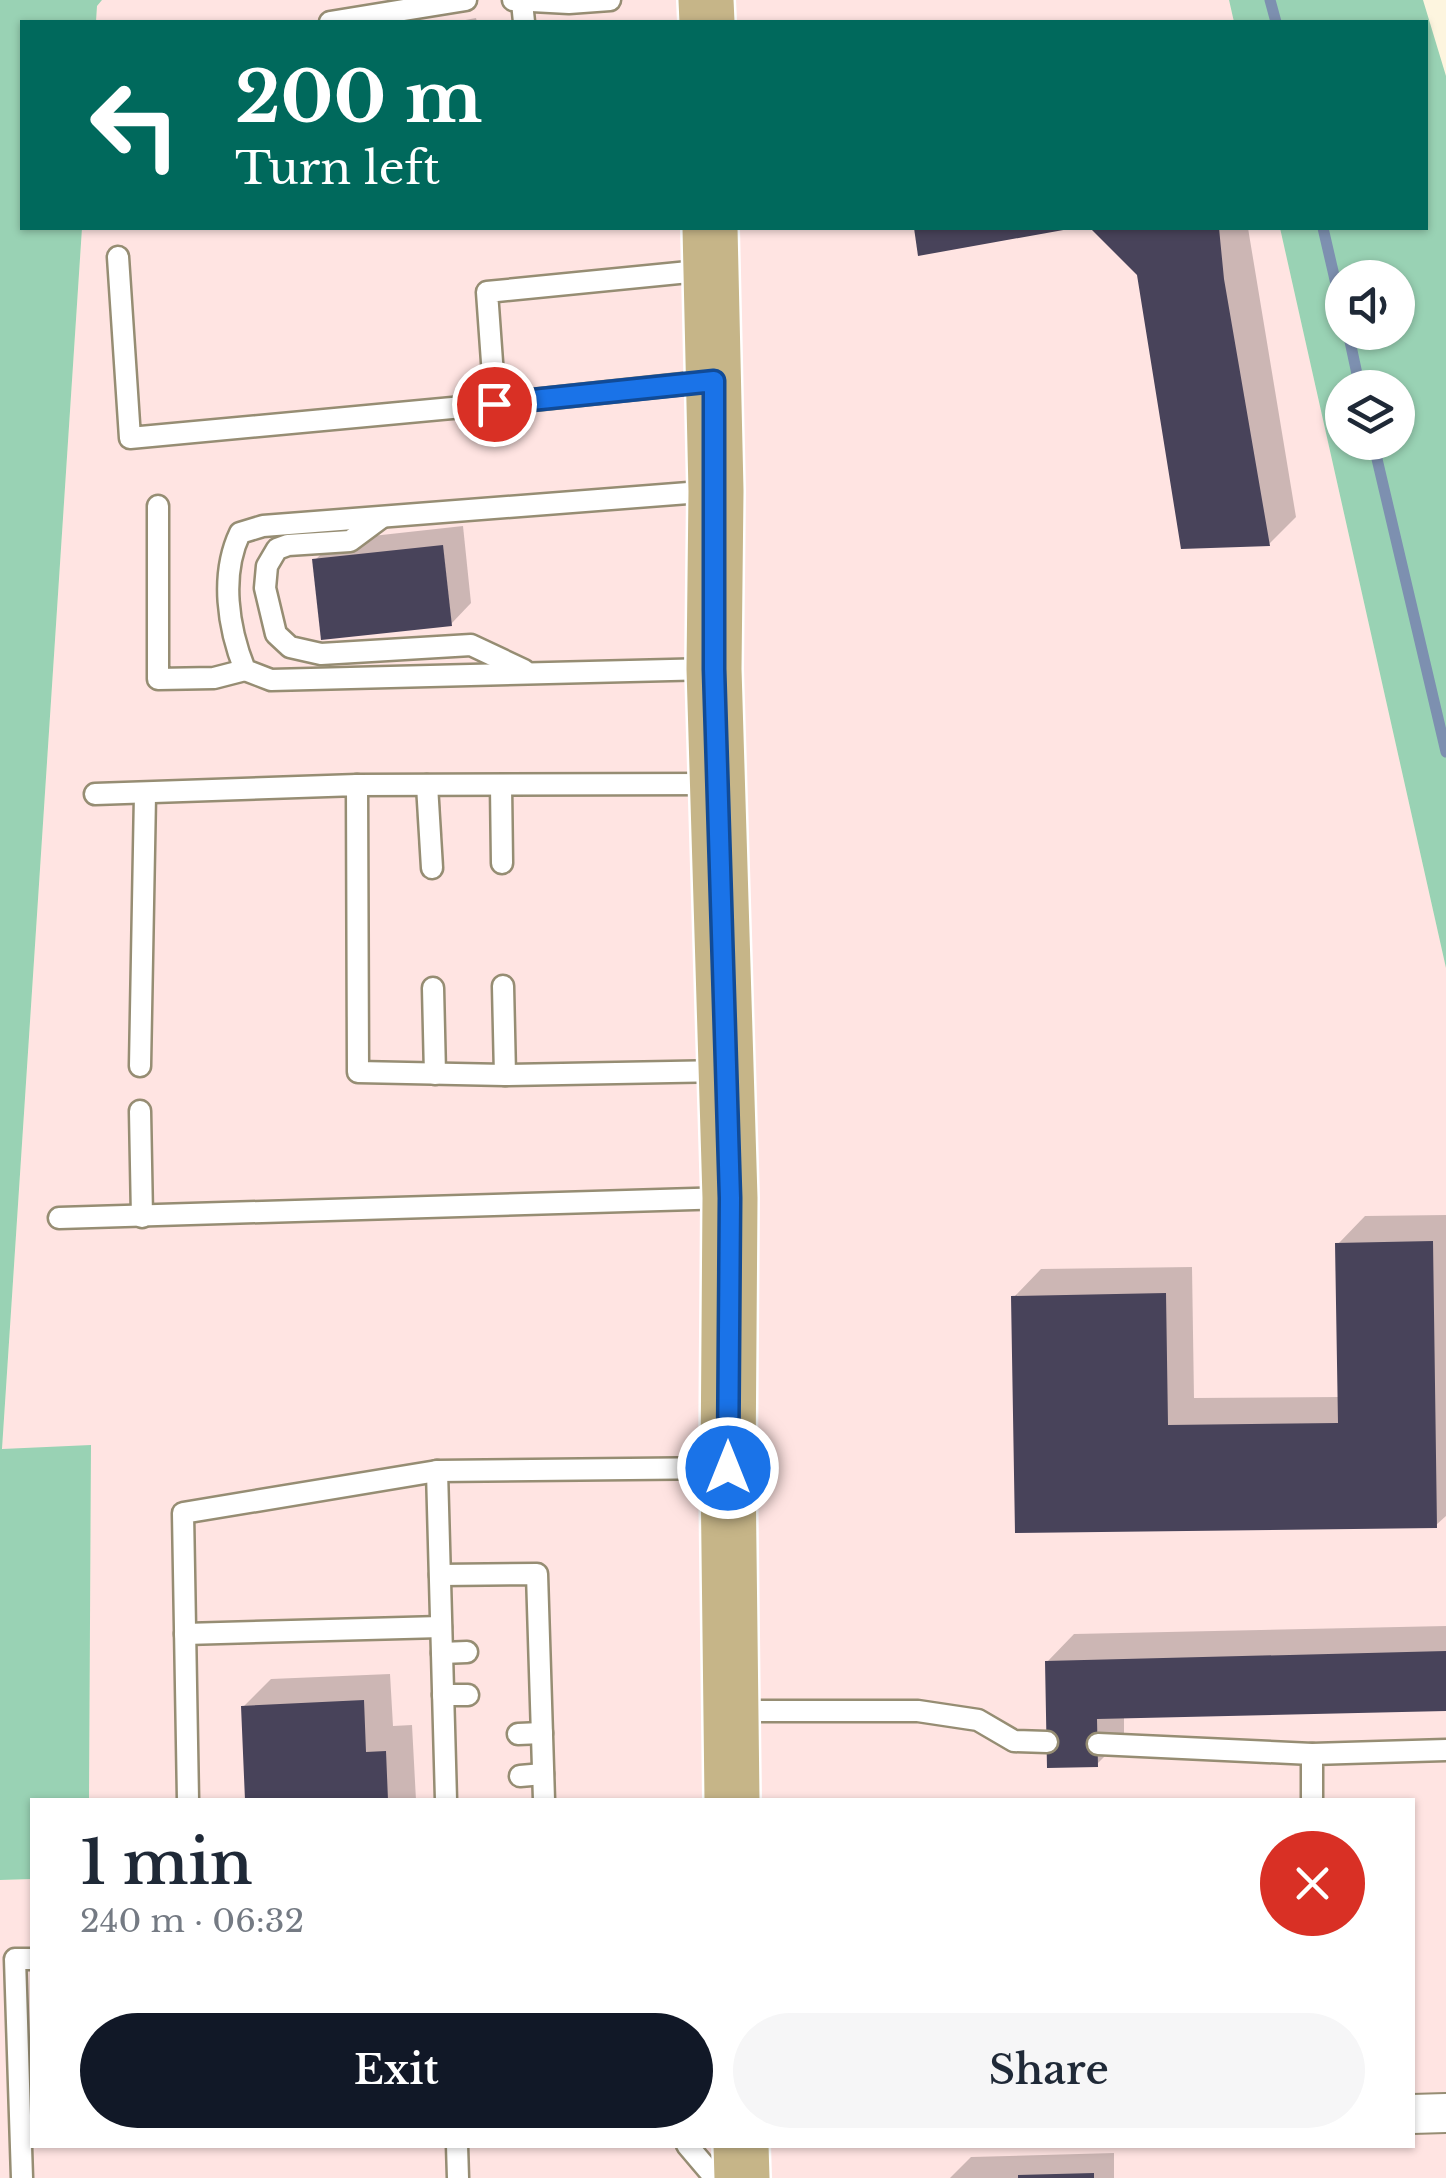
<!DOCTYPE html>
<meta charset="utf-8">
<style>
:root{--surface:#fff;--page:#f6f6f7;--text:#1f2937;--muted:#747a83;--accent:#111827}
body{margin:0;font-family:"Libre Baskerville",serif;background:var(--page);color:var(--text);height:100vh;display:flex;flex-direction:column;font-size:38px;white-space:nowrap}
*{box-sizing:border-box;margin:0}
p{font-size:32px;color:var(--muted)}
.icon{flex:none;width:55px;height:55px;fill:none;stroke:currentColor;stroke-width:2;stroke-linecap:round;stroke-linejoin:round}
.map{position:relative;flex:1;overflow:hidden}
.sheet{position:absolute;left:30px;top:1798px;width:1385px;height:350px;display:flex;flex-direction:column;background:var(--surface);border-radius:0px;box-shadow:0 2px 8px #0004}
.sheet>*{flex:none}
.top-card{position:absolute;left:20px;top:20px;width:1408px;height:210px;border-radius:0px;box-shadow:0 2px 8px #0004;background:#00695c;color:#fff;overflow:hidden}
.buttons{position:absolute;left:1325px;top:260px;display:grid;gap:20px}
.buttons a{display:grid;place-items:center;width:90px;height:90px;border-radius:50%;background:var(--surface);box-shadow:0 2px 8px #0004;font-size:50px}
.pin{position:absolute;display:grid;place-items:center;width:85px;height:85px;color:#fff;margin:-42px;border:5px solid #fff;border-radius:50%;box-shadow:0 2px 10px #0007}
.me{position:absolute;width:110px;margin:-55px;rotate:0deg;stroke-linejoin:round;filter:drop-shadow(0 0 8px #0008)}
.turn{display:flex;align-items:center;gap:35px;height:210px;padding:0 50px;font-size:45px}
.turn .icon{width:130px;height:130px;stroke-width:2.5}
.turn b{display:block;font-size:70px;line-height:85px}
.round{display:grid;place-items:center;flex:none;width:105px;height:105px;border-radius:52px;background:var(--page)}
.overview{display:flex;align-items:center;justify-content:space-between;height:170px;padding:0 50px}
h1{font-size:60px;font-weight:600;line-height:75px}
.primary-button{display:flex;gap:20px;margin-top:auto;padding:20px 50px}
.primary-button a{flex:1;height:115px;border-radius:60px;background:var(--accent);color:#fff;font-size:40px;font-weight:600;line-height:115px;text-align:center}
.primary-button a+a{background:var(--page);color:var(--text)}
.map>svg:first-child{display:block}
.commercial{fill:#ffe4e2}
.green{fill:#99d2b4;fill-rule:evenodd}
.shadow{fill:#0003}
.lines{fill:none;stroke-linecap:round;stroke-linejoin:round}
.stream{stroke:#7d90b0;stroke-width:11}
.building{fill:#48435a}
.service-casing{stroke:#968d73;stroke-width:25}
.minor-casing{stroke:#968d73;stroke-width:42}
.primary-casing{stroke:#fff;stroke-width:60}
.service{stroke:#fff;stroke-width:20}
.minor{stroke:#fff;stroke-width:38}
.primary{stroke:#c6b588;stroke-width:55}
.route-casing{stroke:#114b97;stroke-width:25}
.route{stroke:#1a73e8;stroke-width:18}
</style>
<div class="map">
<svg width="1446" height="2178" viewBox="0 0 1446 2178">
<rect width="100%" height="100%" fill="#fdf5df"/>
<g class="commercial">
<polygon points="102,0 1229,0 1234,22 96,22 97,6"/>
<polygon points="82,228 1280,228 1446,968 1446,2178 0,2178 0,1880 32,1879 32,2145 1412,2145 1412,1800 89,1800 91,1446 2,1450"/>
</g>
<g class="green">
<polygon points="0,0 102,0 97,6 96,22 22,22 22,228 82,228 2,1449 91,1445 89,1800 32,1800 32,1879 0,1880"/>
<path d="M1229 0H1423L1446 76V968L1280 228H1425V22H1234ZM1342 278H1398V332H1342ZM1342 388H1398V442H1342Z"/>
</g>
<g class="shadow">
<polygon points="476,18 477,22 455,22"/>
<polygon points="916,228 1066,228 920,253"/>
<polygon points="1094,228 1248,228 1296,517 1269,544 1139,273"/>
<polygon points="463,526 471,603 451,624 315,560 336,540"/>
<polygon points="1446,1215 1446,1516 1436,1525 1017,1530 1014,1297 1041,1269 1192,1267 1194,1398 1340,1397 1338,1244 1365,1216"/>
<polygon points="1446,1626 1446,1708 1124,1716 1124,1737 1097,1764 1047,1662 1074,1634"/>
<polygon points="390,1674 393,1726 412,1725 416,1800 248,1800 243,1707 271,1679"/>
<polygon points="1114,2153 1114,2178 950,2178 971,2157"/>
</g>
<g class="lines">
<g class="stream">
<polyline points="1270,0 1276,22"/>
<polyline points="1323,228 1342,310"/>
<polyline points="1348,332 1360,388"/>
<polyline points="1373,442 1446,752"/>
</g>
</g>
<g class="building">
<polygon points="914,228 1069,228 1069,229 918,256"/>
<polygon points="1090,228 1219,228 1224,279 1270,546 1181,549 1137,275"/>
<polygon points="443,545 452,626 321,640 312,559"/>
<polygon points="1433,1241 1437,1528 1015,1533 1011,1296 1166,1293 1168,1425 1338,1423 1335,1243"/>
<polygon points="1446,1651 1446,1711 1097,1719 1098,1767 1047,1768 1045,1661"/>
<polygon points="364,1700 366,1752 386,1751 388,1800 245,1800 241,1706"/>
<polygon points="1094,2173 1094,2178 1018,2178 1018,2175"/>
</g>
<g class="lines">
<g class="service-casing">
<g id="service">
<polyline points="513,0 569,3 610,0"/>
<polyline points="522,2 524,22"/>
<polyline points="330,22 466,0"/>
<polyline points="118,257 130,438 495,404 487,292 709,270"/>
<polyline points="495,404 711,381"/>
<polyline points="158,506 158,679 214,678 245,670"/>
<polyline points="381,518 350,541 288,545 277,549 267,566 265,588 276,634 290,647 321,654 471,645 524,670"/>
<path d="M711 669 271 680 245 670C228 628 220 575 240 533L263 526 714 491"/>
<polyline points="357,785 716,784"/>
<polyline points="427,785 432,868"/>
<polyline points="501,786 502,863"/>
<polyline points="95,794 357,785 358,1072 505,1075 725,1071"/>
<polyline points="503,986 505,1075"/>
<polyline points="433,988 435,1074"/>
<polyline points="140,1066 145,795"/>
<polyline points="140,1111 142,1217"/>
<polyline points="59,1218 728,1198"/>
<polyline points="437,1471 446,1800"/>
<polyline points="440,1575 537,1574 544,1800"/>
<polyline points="185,1634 441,1627"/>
<polyline points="442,1653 467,1652"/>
<polyline points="443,1695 468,1695"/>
<polyline points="735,1711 918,1711 978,1720 1014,1741 1047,1742"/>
<polyline points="518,1734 542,1733"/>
<polyline points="1098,1744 1312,1754"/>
<polyline points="520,1776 543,1774"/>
<polyline points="188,1800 183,1513 437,1471 726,1468"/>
<polyline points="1312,1800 1312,1754 1446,1750"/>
<polyline points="457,2145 458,2178"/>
<polyline points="687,2145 715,2178"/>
<polyline points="22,2178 15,1959 32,1959"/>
</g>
</g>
<g class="minor-casing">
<polyline id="minor" points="1412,2114 1446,2113"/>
</g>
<g class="primary-casing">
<g id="primary">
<polyline points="706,0 707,22"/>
<polyline points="710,228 716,491 714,669 730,1198 728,1468 732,1800"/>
<polyline points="741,2145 742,2178"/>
</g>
</g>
<use href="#service" class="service"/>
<use href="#minor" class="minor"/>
<use href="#primary" class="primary"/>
</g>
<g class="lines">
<g class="route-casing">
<polyline id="route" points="494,404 714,381 714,669 730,1198 728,1468"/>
</g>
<use href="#route" class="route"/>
</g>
</svg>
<div class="buttons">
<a><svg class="icon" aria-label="sound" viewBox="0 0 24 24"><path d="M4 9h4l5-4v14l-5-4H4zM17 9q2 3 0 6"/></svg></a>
<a><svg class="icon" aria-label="layers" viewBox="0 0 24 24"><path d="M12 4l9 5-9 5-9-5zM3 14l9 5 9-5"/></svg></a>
</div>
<div class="pin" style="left:494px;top:404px;background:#d93025"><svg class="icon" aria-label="arrive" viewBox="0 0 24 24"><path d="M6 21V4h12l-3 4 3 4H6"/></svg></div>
<svg class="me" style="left:728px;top:1468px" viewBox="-20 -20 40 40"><circle r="17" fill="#1a73e8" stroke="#fff" stroke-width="3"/><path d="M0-11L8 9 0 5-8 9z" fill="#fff"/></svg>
<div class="top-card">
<div class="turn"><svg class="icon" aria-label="left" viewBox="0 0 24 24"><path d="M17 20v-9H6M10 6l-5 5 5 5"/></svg><div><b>200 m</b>Turn left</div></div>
</div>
<section class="sheet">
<div class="overview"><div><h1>1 min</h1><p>240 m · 06:32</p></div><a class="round" style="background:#d93025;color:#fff"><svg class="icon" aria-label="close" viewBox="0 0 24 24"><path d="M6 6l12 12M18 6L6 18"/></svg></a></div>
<div class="primary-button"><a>Exit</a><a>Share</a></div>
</section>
</div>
